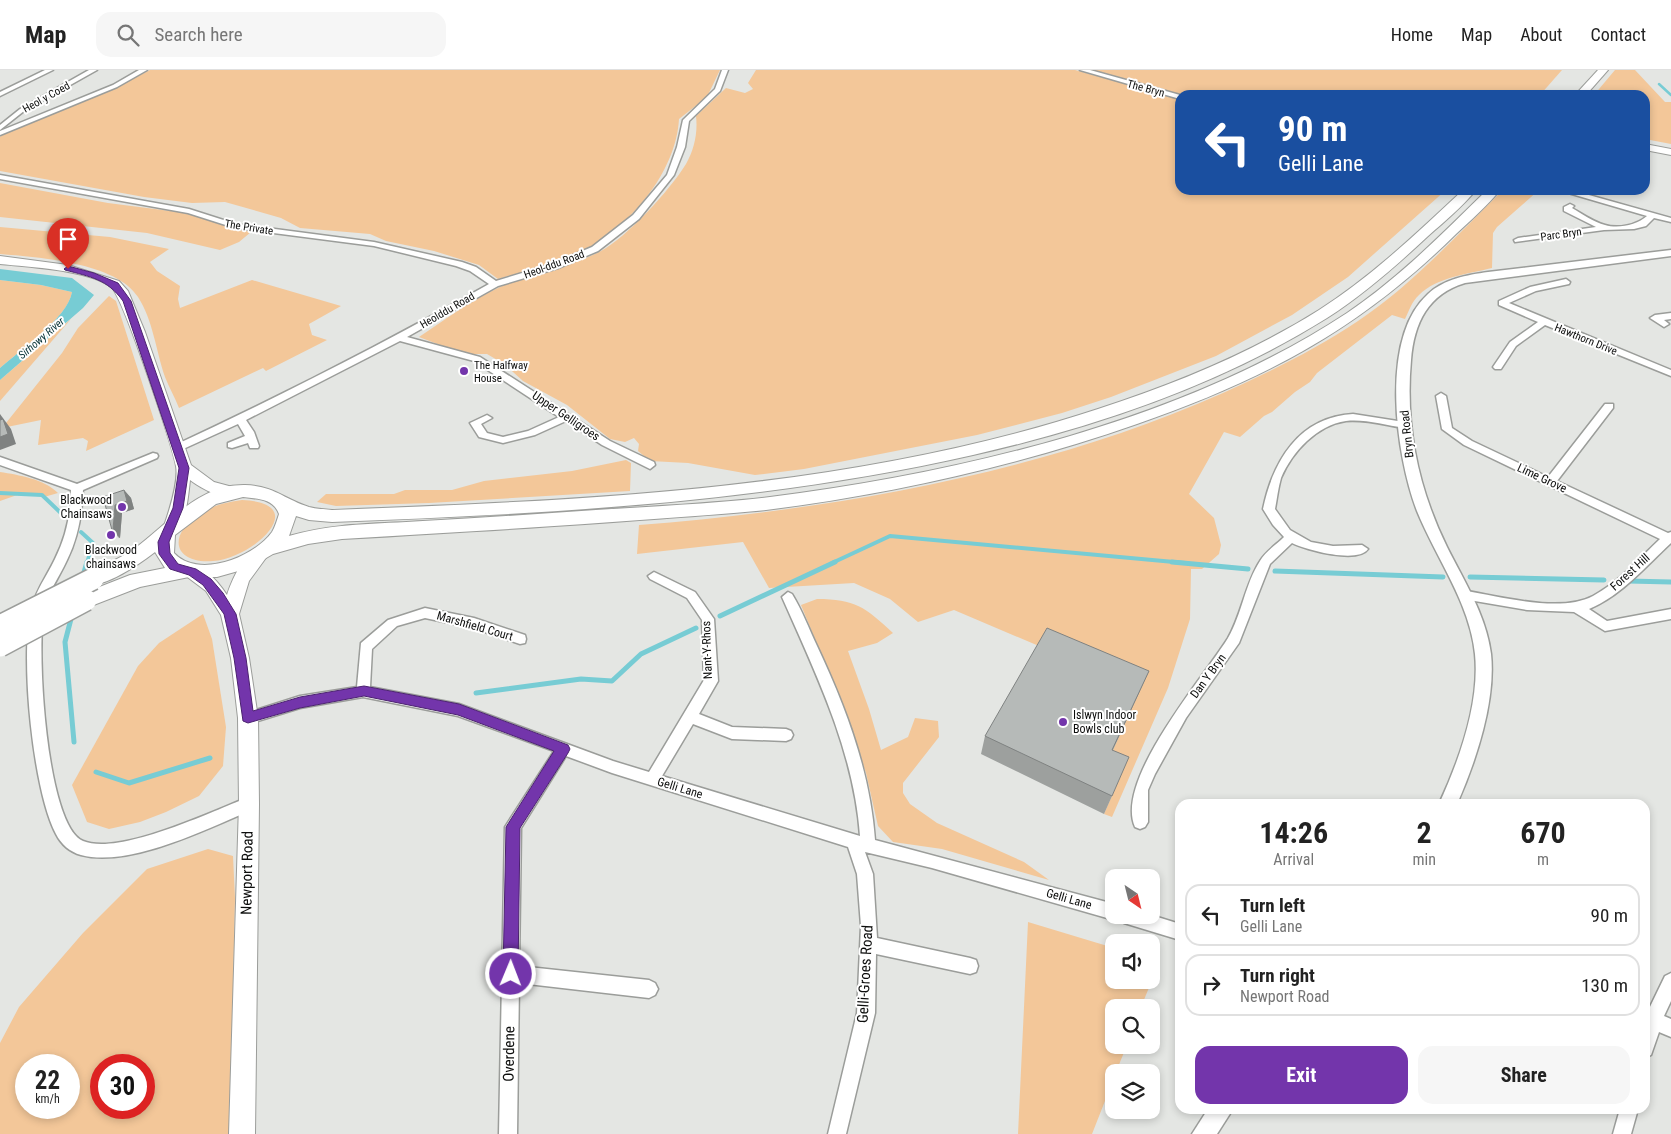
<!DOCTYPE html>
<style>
:root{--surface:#fff;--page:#f6f6f6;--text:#222;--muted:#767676;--line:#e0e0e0;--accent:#7335ab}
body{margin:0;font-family:"Roboto Condensed",sans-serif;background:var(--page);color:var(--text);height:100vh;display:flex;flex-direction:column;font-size:19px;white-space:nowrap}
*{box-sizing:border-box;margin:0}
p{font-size:16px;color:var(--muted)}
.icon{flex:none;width:28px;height:28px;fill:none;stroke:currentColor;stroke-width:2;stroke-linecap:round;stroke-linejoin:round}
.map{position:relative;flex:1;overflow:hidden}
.details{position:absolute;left:1175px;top:729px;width:475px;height:315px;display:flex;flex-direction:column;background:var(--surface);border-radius:15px;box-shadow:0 2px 8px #0003}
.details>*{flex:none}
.hud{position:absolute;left:1175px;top:20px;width:475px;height:105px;border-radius:15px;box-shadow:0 2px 8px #0003;background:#1a4fa0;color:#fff;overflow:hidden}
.needle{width:32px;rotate:145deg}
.tools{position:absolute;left:1105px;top:799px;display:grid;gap:10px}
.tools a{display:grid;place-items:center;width:55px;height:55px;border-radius:10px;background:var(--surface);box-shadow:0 2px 8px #0003;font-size:25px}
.speed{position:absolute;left:15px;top:984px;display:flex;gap:10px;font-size:25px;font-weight:700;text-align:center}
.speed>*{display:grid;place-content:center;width:65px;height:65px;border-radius:50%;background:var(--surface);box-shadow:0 2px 8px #0003;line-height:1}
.speed small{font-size:12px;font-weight:400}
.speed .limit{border:8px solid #d22;background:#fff;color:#111}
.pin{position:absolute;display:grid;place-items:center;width:42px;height:42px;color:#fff;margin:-51px -21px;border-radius:50% 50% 50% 0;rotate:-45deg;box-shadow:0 0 5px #0007}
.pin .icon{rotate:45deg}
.me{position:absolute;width:55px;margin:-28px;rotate:1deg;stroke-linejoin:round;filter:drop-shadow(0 0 4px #0008)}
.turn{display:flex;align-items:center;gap:18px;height:105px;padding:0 20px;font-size:22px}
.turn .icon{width:65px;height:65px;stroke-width:2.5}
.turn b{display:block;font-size:35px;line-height:42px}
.eta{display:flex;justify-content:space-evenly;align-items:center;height:85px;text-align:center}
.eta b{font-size:30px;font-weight:700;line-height:35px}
.action{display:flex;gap:10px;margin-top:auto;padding:10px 20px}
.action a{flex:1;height:58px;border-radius:15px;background:var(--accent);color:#fff;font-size:20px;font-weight:700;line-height:58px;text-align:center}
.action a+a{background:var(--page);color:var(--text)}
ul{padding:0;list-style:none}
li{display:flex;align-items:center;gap:15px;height:62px;margin:0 10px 8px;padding:0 10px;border:2px solid var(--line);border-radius:15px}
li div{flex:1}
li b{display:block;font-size:19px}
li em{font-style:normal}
header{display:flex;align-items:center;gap:30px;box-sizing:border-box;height:70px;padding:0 25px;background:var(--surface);border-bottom:1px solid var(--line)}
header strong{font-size:24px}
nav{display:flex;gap:28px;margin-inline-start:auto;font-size:18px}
.search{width:350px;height:45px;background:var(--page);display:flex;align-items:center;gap:12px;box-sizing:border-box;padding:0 18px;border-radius:15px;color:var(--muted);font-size:19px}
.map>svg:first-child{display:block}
.green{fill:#f3c799;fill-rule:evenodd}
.water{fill:#77ccd4}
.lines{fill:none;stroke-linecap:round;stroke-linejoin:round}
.stream-far2{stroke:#77ccd4;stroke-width:2.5}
.stream-far1{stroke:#77ccd4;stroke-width:4}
.stream{stroke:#77ccd4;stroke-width:5}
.minor-casing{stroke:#9b9d9a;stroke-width:3}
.tertiary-casing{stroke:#9b9d9a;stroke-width:3}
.secondary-casing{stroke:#9b9d9a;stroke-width:2}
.primary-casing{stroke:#9b9d9a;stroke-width:2}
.minor{fill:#fff;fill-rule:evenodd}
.tertiary{fill:#fff;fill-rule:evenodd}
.secondary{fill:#fff;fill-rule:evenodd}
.primary{fill:#fff;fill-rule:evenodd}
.primary-bridge-casing{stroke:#9b9d9a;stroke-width:24;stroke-linecap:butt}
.primary-bridge{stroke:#fff;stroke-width:21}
.wall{fill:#9da09e}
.shaded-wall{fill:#7f8281}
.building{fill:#b6bab8;stroke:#7f8281}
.route{fill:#7335ab;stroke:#4b226f}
.poi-dot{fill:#7335ab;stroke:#fff;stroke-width:2}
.labels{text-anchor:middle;stroke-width:4;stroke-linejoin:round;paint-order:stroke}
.far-street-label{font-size:11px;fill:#0c0d0c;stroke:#fff}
.far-water-label{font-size:11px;font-style:italic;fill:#032f33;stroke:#fff}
.far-poi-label{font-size:11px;fill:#0c0d0c;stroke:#fff;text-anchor:start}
.street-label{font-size:12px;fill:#0c0d0c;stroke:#fff}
.poi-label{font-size:12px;fill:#0c0d0c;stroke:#fff;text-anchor:end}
.near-street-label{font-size:15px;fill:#0c0d0c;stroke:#fff}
</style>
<header>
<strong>Map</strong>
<div class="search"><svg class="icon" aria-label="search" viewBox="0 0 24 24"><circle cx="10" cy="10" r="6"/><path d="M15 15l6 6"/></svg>Search here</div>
<nav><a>Home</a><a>Map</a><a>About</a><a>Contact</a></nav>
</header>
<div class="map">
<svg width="1671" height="1064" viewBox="0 0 1671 1064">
<rect width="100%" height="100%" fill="#e4e6e3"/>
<g class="green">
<path d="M150 0H720L707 27 679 49C676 103 629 158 581 182 556 195 525 201 498 209L479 195 434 181 386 171 370 164 300 158 281 148 225 132 192 133 144 127 0 101V67L2 65 107 22Z"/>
<path d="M756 0H1075L1180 29V120H1446L1348 207 1292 245 1216 286 1111 327 1062 343 977 365 804 399 755 405 688 393 650 391 638 381 639 374 634 368 625 372 610 369 567 335 523 311 504 294 487 284H472L456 281 419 267C446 249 471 230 500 217 533 202 569 198 601 181 627 167 670 120 686 94 694 80 698 63 696 46L726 18 745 23 753 19 748 13Z"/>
<polygon points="1093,0 1562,0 1540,25 1180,25"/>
<polygon points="1615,0 1635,0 1665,32 1671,32 1671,74 1645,69 1645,25 1594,25"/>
<polygon points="0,113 108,133 186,143 251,162 239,172 220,180 147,163 0,147"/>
<path d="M1503 120H1539L1497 157 1493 163 1492 198C1468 204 1437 207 1419 225 1412 231 1409 241 1405 249L1392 245 1317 303 1310 312 1295 322 1272 342 1264 346 1240 367 1224 362 1189 424 1214 448 1221 475 1219 484 1202 499H1191L1190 549 1168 618 1112 747 1104 744 1121 705 1105 698 1140 619 954 540 918 552 890 529 854 513 769 518 743 472 637 484 639 455C837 439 1040 404 1223 323 1269 302 1315 280 1358 251 1412 215 1457 165 1503 120Z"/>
<path d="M0 157 110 167 169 179 150 192 157 201 180 216 178 229 180 238 252 210 341 236 309 254 312 265 327 270 266 301 263 298 179 338C175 328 169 317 165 307 156 281 153 250 138 227 117 193 38 187 0 184Z"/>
<path d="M0 210 41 215 72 222C68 248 20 280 0 298Z"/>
<polygon points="109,226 116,231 154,350 86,381 88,371 83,368 38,375 41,350 2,358 62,283 78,258"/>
<polygon points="71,249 0,331 0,310"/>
<polygon points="626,390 631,393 630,421 429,433 336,436 317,432 326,424 394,424 405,420 452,420 484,411 572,401"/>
<path d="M0 402C19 405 44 409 58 423L44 427 42 425 20 424 0 431Z"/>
<path d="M242 430C313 433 254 488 213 491 174 494 167 466 198 445 211 436 226 432 242 430Z"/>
<path d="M817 529C855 529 865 537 893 563L877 573 848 581 869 639 881 680 908 667 915 648 938 651 939 667 903 713V723L910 734 937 753 1024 792 1049 810 942 779 893 772 878 756 866 703 834 616 801 535Z"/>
<polygon points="203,544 212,569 226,657 223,696 199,726 166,742 140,752 109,759 87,752 72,715 138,596 159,573"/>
<path d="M208 779 233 786 235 828 230 1064H0V973L19 937 83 863 147 799ZM26 995H69V1038H26ZM101 995H144V1038H101Z"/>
<polygon points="1028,852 1114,878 1114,910 1151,910 1151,889 1160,891 1141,937 1114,938 1114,975 1127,975 1116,1002 1114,1002 1114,1008 1092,1064 1018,1064"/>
</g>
<path class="water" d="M0 199 72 208 94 225 83 238 0 310V298C19 281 68 248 72 222L41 215 0 210Z"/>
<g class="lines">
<polyline class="stream-far2" points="1659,14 1671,25"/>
<g class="stream-far1">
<polyline points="0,423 42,425 64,446"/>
<polyline points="81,462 93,473 87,493"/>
<polyline points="832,493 890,466 1185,493"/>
</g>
<g class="stream">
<polyline points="1172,492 1248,499"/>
<polyline points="1275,501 1443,507"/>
<polyline points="83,506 87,492"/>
<polyline points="1470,507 1604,510"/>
<polyline points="1628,511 1671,512"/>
<polyline points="72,545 65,572 74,672"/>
<polyline points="720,546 835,492"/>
<polyline points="476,623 581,609 612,611 641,584 696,558"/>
<polyline points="96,702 129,713 210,688"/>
</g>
<g class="minor-casing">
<g id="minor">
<polygon points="45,0 53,0 0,26 0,22"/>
<polygon points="89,0 97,0 24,41 0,60 0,55 20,39"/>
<polygon points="139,0 147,0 117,17 0,65 0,61 113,15"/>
<path d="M722 0H728L720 21 689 51 685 77 674 105 639 149 598 181 558 198 498 216 407 267 480 287 610 371 654 392 655 395 650 399 602 375 566 351 535 365 503 373 479 367 470 353 487 345 492 348 481 354 487 363 503 367 528 361 559 347 474 291 400 271 246 350 254 362 259 376 258 378H250L248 373 232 378 228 377V373L245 366 238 354 181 380H173V376C281 326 386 272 489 214L470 201 456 196 374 176 235 158 188 143 0 109V105L189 139 236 154 374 172 462 192 476 197 496 211 552 194 592 177 633 145 667 105 677 77 683 50 715 19Z"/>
<polygon points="1080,0 1090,0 1180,25 1180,29"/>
<path d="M1558 120H1571L1671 148V152L1654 148 1646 156 1634 159 1604 160 1515 172 1514 170 1518 168 1596 157 1564 141V137L1570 134 1574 136 1572 138C1582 144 1594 152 1605 155 1618 159 1637 155 1647 146Z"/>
<polygon points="1566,209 1570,212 1569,214 1536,221 1509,233 1671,300 1671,306 1545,255 1516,276 1501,299 1495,299 1493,297 1510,272 1538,252 1499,235 1499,231 1530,217"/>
<polygon points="1671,243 1671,249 1664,250 1669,254 1664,257 1650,248 1655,245"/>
<path d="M1441 323 1446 326 1452 358 1472 371 1548 407 1605 334H1613V338L1557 411 1668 463 1671 462V473C1645 497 1622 525 1589 539L1607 551 1671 539V549L1605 561 1574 542 1527 540 1463 529 1461 526 1463 523 1467 521C1502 527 1561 543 1593 526 1619 512 1639 489 1660 469L1464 375 1442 359 1436 326Z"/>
<path d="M1353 344 1404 352 1409 355 1404 358C1385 355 1365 349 1346 351 1317 355 1292 382 1281 408 1278 418 1277 429 1275 439L1290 460 1311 472 1333 476 1362 475 1368 479C1358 494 1306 480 1292 473L1270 494 1239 573 1186 648 1155 704 1148 720V752L1145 757 1140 759 1135 757C1114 710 1204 607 1228 568 1242 544 1245 514 1260 491 1265 482 1277 474 1284 467L1273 455 1263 439C1273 391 1299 347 1353 344Z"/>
<path d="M153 383 157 384 158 386 157 388 83 420C82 444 78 468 67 490 59 508 48 521 44 541 36 578 46 756 83 771 119 786 213 741 249 727L254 729 256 734 254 739C209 758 130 798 81 785 70 782 61 774 56 764 33 721 20 588 31 540 36 519 46 508 55 489 66 467 71 444 71 420L0 395V387L77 414Z"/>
<path d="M654 502 695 522 714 549 718 611 699 644 732 657 786 659 791 661 793 665 791 669 786 671 732 669 693 654 662 706 860 766C854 681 816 604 782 527L788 522 792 524C802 540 809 559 817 576 846 638 870 701 875 770L1114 834V845H1151L1180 854V870L1124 853 1117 849 1114 850 932 798 865 782 873 804 877 868 970 888 976 890 978 896 976 902 970 904 876 884 875 943 846 1064H828L857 943 861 856 857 804 848 777 612 703 566 686 521 758 519 896 649 910 655 913 658 919 655 925 649 928 519 913 517 1064H499L505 757 554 681 458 646 363 627 300 638 248 654 243 652 241 648 243 644 300 626 357 617 361 573 388 550 425 538 474 548 525 565 526 569 525 573 520 574 473 558 425 548 397 556 372 579 370 617 459 634 613 691 649 702 704 610 702 550 687 528 650 509 648 506Z"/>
<polygon points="1671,903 1671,931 1664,946 1671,949 1671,967 1659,962 1651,985 1645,988 1645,939 1648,941 1665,906"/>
<polygon points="1620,1039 1638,1039 1631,1064 1613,1064"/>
</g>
</g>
<g class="tertiary-casing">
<g id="tertiary">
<path d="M1671 180V186L1465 213C1428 224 1414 253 1411 290 1405 355 1418 418 1447 477 1464 511 1486 545 1491 584 1496 631 1476 691 1457 734H1439C1459 691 1480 632 1475 584 1470 533 1436 488 1417 441 1396 386 1379 268 1428 224 1444 209 1467 205 1488 202Z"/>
<polygon points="1208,1039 1233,1039 1217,1064 1192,1064"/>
</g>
</g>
<g class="secondary-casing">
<g id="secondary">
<path d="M0 186 68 195 119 211 128 221 145 262 191 395 214 412 240 419 242 423 240 427C224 431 202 419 190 410 188 427 187 445 178 460H166L164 456C169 441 179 412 176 396 172 375 123 226 111 217 89 200 29 197 0 194Z"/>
<path d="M260 479 266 481 268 485 249 511 239 544 249 588 258 648 259 734 255 1064H229L239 734 238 648 231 588 221 545 206 521 186 506 184 502 186 498C203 492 219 513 227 525 232 510 243 484 260 479Z"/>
</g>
</g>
<g class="primary-casing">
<g id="primary">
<polygon points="1598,0 1608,0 1586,25 1575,25"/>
<polygon points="1645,74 1671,79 1671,85 1645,80"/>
<path d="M1463 120H1476C1462 137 1444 152 1427 167 1396 196 1363 225 1327 248 1220 315 1096 357 973 385 762 433 547 444 332 452L309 450 296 446 289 466C333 453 378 454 423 451 481 448 539 444 596 440 654 436 712 434 770 427 961 403 1185 350 1347 243 1399 208 1443 163 1487 120H1500C1487 136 1471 150 1456 164 1360 259 1264 310 1137 354 1017 396 892 424 766 440 729 444 691 446 654 449 550 457 446 463 342 469L308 474 273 484 249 498 217 507H189L140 517 86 538 79 535 76 530 79 525 130 505 165 498 155 482C141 493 104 519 86 514L83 509 86 504C102 496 119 489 134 479 168 454 199 414 245 415 274 416 284 429 309 437 316 439 325 439 332 440 589 430 852 420 1098 339 1175 314 1251 283 1319 240 1372 206 1417 163 1463 120ZM243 427C257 429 273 428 279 444 277 450 275 457 272 462 253 488 198 509 174 483L175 465 216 434Z"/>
</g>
</g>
<use href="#minor" class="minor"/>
<use href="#tertiary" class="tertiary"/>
<use href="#secondary" class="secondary"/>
<use href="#primary" class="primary"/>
<g class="primary-bridge-casing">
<g id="primary-bridge">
<polyline points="0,556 93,509"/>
<polyline points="0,576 86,530"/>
</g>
</g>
<use href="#primary-bridge" class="primary-bridge"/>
</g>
<g class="wall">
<polygon points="124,420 131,428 134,439 122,443 120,468 119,468 112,460"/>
<polygon points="1149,601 1113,680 1112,726 1104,744 981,684 985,666"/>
</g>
<g class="shaded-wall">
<polygon points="0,344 11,359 16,374 0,380"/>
<polygon points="124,420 131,428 134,439 122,443 120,468 113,460 115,435"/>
</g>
<g class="building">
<polygon points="3,349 8,364 0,367 0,350"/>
<polygon points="124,420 127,431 115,435 113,460 112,460 103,427"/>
<polygon points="1047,558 1149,601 1112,680 1129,687 1112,726 985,666"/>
</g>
<path class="route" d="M68 196 94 203 118 213 131 231 189 398 183 438 169 472 170 483 178 494 196 499 211 509 223 523 236 544 246 588 253 641 300 627 364 616 459 634 568 675 570 679 568 683 520 758 518 904 516 910 511 912 505 910 503 904 506 757 554 681 458 645 364 626 300 638 248 653 243 651 234 588 224 544 203 515 189 505 170 499 159 484 158 472 173 438 179 398 123 231C107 209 91 207 65 200L64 199Z"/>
<g class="poi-dot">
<circle cx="464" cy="301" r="5"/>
<circle cx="122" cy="437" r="5"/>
<circle cx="111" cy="465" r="5"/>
<circle cx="1063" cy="652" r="5"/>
</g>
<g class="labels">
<g class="far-street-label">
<text transform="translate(1146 18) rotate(15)" y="4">The Bryn</text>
<text transform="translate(46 27) rotate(-29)" y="4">Heol y Coed</text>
<text transform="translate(249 157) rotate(9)" y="4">The Private</text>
<text transform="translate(1561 164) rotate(-8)" y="4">Parc Bryn</text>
<text transform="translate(554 194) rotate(-20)" y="4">Heol-ddu Road</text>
<text transform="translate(447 240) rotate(-30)" y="4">Heolddu Road</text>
<text transform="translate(1586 269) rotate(22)" y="4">Hawthorn Drive</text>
</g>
<g class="far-water-label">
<text transform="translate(41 268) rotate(-41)" y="4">Sirhowy River</text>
</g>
<g class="far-poi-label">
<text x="474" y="299">The Halfway<tspan x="474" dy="13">House</tspan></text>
</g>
<g class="street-label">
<text transform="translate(566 346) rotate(34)" y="4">Upper Gelligroes</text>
<text transform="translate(1407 364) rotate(-96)" y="4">Bryn Road</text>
<text transform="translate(1542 408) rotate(25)" y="4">Lime Grove</text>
<text transform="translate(1630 502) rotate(-42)" y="4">Forest Hill</text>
<text transform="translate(475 556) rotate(16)" y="4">Marshfield Court</text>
<text transform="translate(707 580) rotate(-92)" y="4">Nant-Y-Rhos</text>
<text transform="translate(1208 606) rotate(-54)" y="4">Dan Y Bryn</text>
<text transform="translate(680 718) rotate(17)" y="4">Gelli Lane</text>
<text transform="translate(1069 829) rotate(16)" y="4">Gelli Lane</text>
</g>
<g class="poi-label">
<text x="112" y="434">Blackwood<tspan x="112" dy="14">Chainsaws</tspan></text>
<text x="111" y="484" text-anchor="middle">Blackwood<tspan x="111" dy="14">chainsaws</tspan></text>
<text x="1073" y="649" text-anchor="start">Islwyn Indoor<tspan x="1073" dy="14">Bowls club</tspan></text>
</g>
<g class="near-street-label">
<text transform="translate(247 803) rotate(-89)" y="5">Newport Road</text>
<text transform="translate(865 904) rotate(-87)" y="5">Gelli-Groes Road</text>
<text transform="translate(509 984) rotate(-89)" y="5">Overdene</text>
</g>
</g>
</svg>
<div class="tools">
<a><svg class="needle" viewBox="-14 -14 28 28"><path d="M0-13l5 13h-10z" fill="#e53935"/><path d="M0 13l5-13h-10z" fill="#767676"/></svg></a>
<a><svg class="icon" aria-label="sound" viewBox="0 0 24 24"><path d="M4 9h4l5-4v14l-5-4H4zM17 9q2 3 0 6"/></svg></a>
<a><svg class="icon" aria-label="search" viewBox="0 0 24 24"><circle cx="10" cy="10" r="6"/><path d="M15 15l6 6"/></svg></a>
<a><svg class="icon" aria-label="layers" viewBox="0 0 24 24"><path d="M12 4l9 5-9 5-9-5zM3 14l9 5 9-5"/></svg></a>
</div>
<div class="speed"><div>22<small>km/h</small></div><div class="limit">30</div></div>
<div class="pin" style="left:68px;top:199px;background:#d93025"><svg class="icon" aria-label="arrive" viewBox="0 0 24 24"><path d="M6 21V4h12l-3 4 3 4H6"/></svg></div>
<svg class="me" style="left:511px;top:904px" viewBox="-20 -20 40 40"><circle r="17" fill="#7335ab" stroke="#fff" stroke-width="3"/><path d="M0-11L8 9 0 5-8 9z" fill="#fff"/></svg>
<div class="hud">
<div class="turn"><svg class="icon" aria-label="left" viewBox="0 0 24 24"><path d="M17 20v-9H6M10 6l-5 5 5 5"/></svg><div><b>90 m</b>Gelli Lane</div></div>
</div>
<section class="details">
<div class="eta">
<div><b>14:26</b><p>Arrival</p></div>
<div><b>2</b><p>min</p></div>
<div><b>670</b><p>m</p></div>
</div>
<ul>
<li><svg class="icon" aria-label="left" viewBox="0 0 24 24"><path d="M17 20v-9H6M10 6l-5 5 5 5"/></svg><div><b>Turn left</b><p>Gelli Lane</p></div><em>90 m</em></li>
<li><svg class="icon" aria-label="right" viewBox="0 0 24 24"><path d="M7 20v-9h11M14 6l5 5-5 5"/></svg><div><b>Turn right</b><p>Newport Road</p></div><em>130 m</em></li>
</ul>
<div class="action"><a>Exit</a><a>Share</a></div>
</section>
</div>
